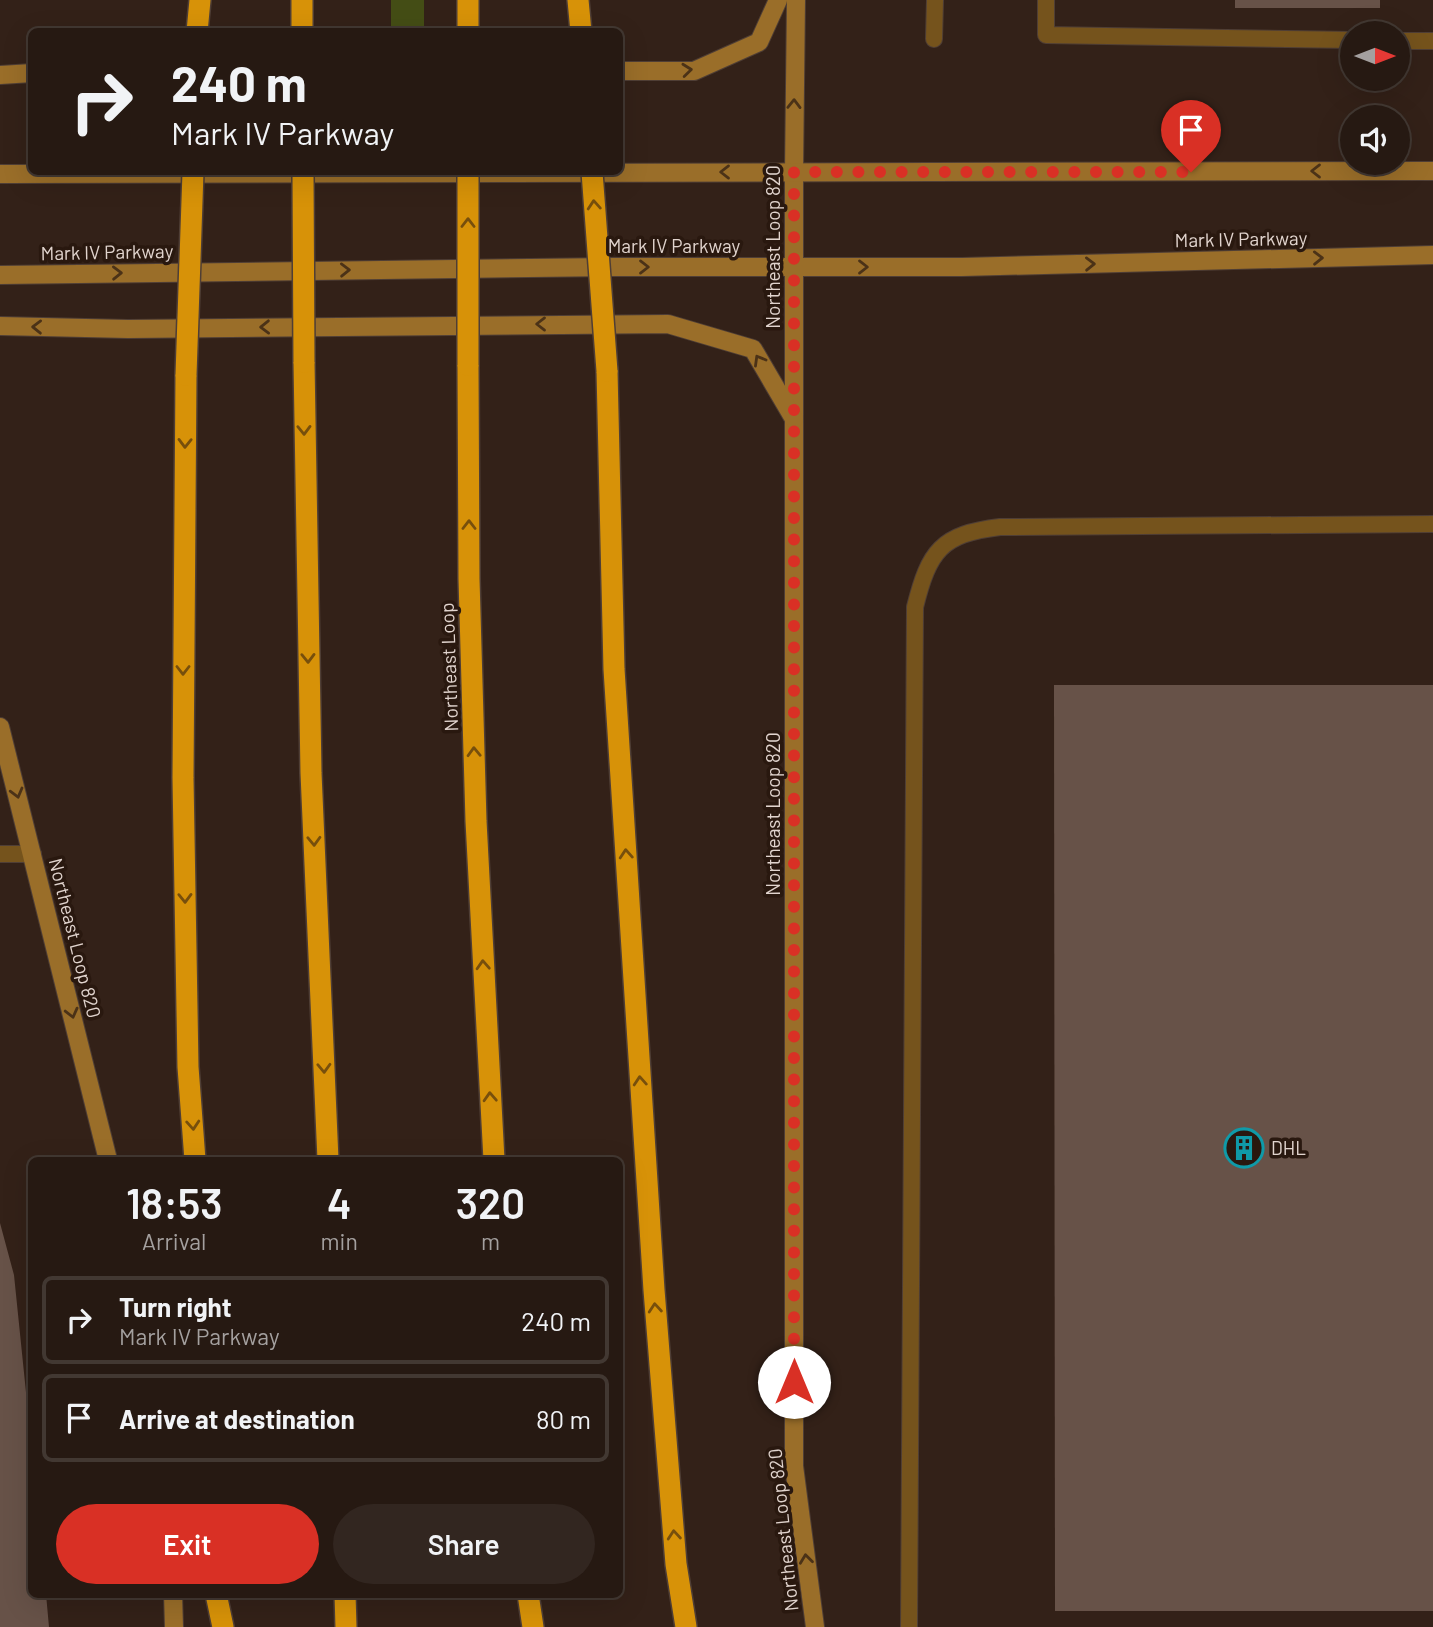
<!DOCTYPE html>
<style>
:root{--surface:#261912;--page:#322620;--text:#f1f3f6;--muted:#a4a09f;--line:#423832;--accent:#d93025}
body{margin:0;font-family:Barlow,sans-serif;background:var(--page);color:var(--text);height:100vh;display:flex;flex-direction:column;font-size:26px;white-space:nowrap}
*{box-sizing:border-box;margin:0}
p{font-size:23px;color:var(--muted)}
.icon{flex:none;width:38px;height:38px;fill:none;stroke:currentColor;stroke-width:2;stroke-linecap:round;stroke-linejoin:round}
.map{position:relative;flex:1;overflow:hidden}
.panel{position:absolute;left:28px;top:1157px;width:595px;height:441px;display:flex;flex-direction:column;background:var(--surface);border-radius:10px;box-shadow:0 7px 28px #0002,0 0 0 2px var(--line)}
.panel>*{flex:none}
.hud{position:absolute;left:28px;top:28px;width:595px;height:147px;border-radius:10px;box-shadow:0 7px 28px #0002,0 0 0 2px var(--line);background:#261912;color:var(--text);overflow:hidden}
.needle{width:46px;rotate:90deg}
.buttons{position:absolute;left:1340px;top:21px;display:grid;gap:14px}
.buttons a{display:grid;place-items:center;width:70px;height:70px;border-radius:50%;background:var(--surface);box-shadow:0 7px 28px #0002,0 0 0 2px var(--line);font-size:35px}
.pin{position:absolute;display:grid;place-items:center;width:60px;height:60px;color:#fff;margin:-72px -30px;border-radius:50% 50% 50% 0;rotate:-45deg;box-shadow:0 0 7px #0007}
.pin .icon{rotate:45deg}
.me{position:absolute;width:77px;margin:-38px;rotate:0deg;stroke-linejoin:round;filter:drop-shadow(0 0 5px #0008)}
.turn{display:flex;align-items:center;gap:24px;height:147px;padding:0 28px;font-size:32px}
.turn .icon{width:91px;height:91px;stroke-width:2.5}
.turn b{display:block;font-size:49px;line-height:60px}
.eta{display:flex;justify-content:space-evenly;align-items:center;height:119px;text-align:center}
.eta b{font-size:42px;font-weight:600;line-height:49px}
.primary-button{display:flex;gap:14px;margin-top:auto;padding:14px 28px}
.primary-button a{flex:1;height:80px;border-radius:42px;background:var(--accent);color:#fff;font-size:28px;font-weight:600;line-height:80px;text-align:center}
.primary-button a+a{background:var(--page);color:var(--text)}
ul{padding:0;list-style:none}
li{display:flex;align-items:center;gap:21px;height:88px;margin:0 14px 10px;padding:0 14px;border:4px solid var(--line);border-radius:10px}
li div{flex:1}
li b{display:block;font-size:26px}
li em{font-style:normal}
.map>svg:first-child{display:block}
.green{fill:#444d15}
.building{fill:#675248}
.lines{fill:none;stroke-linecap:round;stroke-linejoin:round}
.service-casing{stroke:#4f3e35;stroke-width:18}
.secondary-casing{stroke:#4f3e35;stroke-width:20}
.motorway-casing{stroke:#4f3e35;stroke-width:24}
.service{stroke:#75531c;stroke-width:16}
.secondary{stroke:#9a6e29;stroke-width:18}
.motorway{stroke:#d79208;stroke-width:21}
.motorway-bridge-casing{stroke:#4f3e35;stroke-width:24;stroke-linecap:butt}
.motorway-bridge{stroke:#d79208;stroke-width:21}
.oneway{stroke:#4b3217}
.oneway2{stroke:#774f0c}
.route{stroke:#d93025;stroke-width:12;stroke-dasharray:0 21.6}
.labels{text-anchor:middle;stroke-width:7;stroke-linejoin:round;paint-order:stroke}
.street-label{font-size:19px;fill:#e1d4ce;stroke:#29180f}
.poi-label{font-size:19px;fill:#e1d4ce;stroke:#29180f;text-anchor:start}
</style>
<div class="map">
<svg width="1433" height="1627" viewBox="0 0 1433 1627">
<rect width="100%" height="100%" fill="#332118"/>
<rect class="green" x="391" y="0" width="33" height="31"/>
<g class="building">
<rect x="1235" y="0" width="145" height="8"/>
<polygon points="1054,685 1433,685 1433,1611 1055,1611"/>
<polygon points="0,1223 14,1275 32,1451 32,1594 46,1594 49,1627 0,1627"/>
</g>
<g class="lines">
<g class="service-casing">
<g id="service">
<polyline points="1046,0 1046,35 1353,40"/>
<polyline points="934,39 935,0"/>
<polyline points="1398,41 1433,41"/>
<polyline points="0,854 33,854"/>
<path d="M909 1627 915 607C929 551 941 534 1000 527L1433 524"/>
</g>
</g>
<g class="secondary-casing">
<g id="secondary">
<polyline points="796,0 794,172 794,1466 815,1627"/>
<polyline points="620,71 694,71 759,42 778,0"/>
<polyline points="0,75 32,73"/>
<polyline points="0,174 1433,171"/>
<polyline points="0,275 613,267 962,267 1433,255"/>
<polyline points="0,326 128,329 668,324 753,349 794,419"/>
<polyline points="0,727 108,1160"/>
<polyline points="173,1594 174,1627"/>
</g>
</g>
<g class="motorway-casing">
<g id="motorway">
<polyline points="302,0 302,32"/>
<polyline points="578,0 581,32"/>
<polyline points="197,32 200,0"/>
<polyline points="468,32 468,0"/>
<polyline points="304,362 311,773 328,1160"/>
<polyline points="468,365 469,579 476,821 494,1160"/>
<polyline points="607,371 614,669 654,1290 676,1564 686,1627"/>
<polyline points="186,375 183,778 188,1067 195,1160"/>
<polyline points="216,1594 223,1627"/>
<polyline points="345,1594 346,1627"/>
<polyline points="528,1594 533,1627"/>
</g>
</g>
<use href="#service" class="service"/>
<use href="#secondary" class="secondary"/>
<use href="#motorway" class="motorway"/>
<g class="motorway-bridge-casing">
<g id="motorway-bridge">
<polyline points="303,172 304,362"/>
<polyline points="468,172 468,365"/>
<polyline points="592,172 607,371"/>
<polyline points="186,375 193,172"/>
</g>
</g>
<use href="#motorway-bridge" class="motorway-bridge"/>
</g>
<defs><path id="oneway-chevron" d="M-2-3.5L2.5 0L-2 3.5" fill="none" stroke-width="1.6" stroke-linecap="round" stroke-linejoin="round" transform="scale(1.75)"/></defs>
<g class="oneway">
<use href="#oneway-chevron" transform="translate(687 70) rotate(-6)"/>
<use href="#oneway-chevron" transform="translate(794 104) rotate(-89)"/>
<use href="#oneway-chevron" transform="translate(1316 171) rotate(180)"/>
<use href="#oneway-chevron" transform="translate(725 172) rotate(180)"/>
<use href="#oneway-chevron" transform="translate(1318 258) rotate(-1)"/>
<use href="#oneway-chevron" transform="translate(1090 264) rotate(-1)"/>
<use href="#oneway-chevron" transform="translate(644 267)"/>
<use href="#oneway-chevron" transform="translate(863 267)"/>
<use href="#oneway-chevron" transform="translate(345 270) rotate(-1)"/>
<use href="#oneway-chevron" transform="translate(117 273) rotate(-1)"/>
<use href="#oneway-chevron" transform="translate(541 324) rotate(180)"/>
<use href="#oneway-chevron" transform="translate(37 327) rotate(-179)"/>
<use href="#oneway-chevron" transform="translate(265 327) rotate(179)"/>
<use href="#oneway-chevron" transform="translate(759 360) rotate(-120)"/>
<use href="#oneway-chevron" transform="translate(17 793) rotate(75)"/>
<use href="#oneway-chevron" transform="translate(72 1013) rotate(76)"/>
<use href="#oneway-chevron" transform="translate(806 1559) rotate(-97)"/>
</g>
<g class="oneway2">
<use href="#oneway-chevron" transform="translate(594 205) rotate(-94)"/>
<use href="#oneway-chevron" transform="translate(468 223) rotate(-90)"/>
<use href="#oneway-chevron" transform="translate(304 430) rotate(89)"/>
<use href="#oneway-chevron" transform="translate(185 443) rotate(91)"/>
<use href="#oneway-chevron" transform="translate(469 525) rotate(-90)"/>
<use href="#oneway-chevron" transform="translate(308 658) rotate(89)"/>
<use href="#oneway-chevron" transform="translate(183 670) rotate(90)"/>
<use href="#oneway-chevron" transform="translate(474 752) rotate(-92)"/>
<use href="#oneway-chevron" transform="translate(314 841) rotate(88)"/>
<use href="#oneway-chevron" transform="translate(626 854) rotate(-94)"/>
<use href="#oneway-chevron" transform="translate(185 898) rotate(89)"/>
<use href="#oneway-chevron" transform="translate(483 965) rotate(-93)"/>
<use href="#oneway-chevron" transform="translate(324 1068) rotate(88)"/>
<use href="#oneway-chevron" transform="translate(640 1081) rotate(-94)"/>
<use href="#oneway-chevron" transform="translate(490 1097) rotate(-93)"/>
<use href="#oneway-chevron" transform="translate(193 1125) rotate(86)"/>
<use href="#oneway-chevron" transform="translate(655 1308) rotate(-95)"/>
<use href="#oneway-chevron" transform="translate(674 1535) rotate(-95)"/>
</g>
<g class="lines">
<polyline class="route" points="794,1382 794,172 1191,172"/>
</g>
<defs>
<g id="building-ring" transform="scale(2.0125)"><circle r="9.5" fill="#29180f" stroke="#0f9aa8" stroke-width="1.5"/><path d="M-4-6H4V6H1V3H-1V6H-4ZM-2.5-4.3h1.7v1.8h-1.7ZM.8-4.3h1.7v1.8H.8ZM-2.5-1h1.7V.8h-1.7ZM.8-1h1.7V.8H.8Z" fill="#0f9aa8"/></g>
</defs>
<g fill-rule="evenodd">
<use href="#building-ring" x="1244" y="1148"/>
</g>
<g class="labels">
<g class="street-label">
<text transform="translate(1241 239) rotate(-1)" y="7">Mark IV Parkway</text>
<text x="674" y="253">Mark IV Parkway</text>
<text transform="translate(773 247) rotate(-90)" y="7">Northeast Loop 820</text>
<text transform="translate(107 252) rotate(-1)" y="7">Mark IV Parkway</text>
<text transform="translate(449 667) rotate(-92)" y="7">Northeast Loop</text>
<text transform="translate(773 814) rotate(-90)" y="7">Northeast Loop 820</text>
<text transform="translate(75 938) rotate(76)" y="7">Northeast Loop 820</text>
<text transform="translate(783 1530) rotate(-96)" y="7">Northeast Loop 820</text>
</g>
<g class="poi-label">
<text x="1271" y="1155">DHL</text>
</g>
</g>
</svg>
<div class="buttons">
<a><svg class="needle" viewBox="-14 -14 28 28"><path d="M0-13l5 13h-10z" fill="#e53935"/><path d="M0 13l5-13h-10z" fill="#a4a09f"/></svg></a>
<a><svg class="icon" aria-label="sound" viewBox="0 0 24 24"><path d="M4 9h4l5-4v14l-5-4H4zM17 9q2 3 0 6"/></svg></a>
</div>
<div class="pin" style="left:1191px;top:172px;background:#d93025"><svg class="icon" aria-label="arrive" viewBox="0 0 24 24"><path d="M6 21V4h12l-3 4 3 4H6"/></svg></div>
<svg class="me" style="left:794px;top:1382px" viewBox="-20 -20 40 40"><circle r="19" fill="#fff"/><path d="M0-13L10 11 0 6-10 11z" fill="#d93025"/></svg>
<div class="hud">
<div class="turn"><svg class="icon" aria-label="right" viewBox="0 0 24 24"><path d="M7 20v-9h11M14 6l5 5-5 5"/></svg><div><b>240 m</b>Mark IV Parkway</div></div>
</div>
<section class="panel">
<div class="eta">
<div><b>18:53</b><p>Arrival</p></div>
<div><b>4</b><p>min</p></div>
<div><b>320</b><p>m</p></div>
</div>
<ul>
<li><svg class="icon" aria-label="right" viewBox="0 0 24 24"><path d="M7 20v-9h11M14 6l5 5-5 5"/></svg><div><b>Turn right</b><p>Mark IV Parkway</p></div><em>240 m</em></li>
<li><svg class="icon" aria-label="arrive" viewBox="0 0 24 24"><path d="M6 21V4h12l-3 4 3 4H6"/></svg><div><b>Arrive at destination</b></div><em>80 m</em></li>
</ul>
<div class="primary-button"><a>Exit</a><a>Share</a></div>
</section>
</div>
